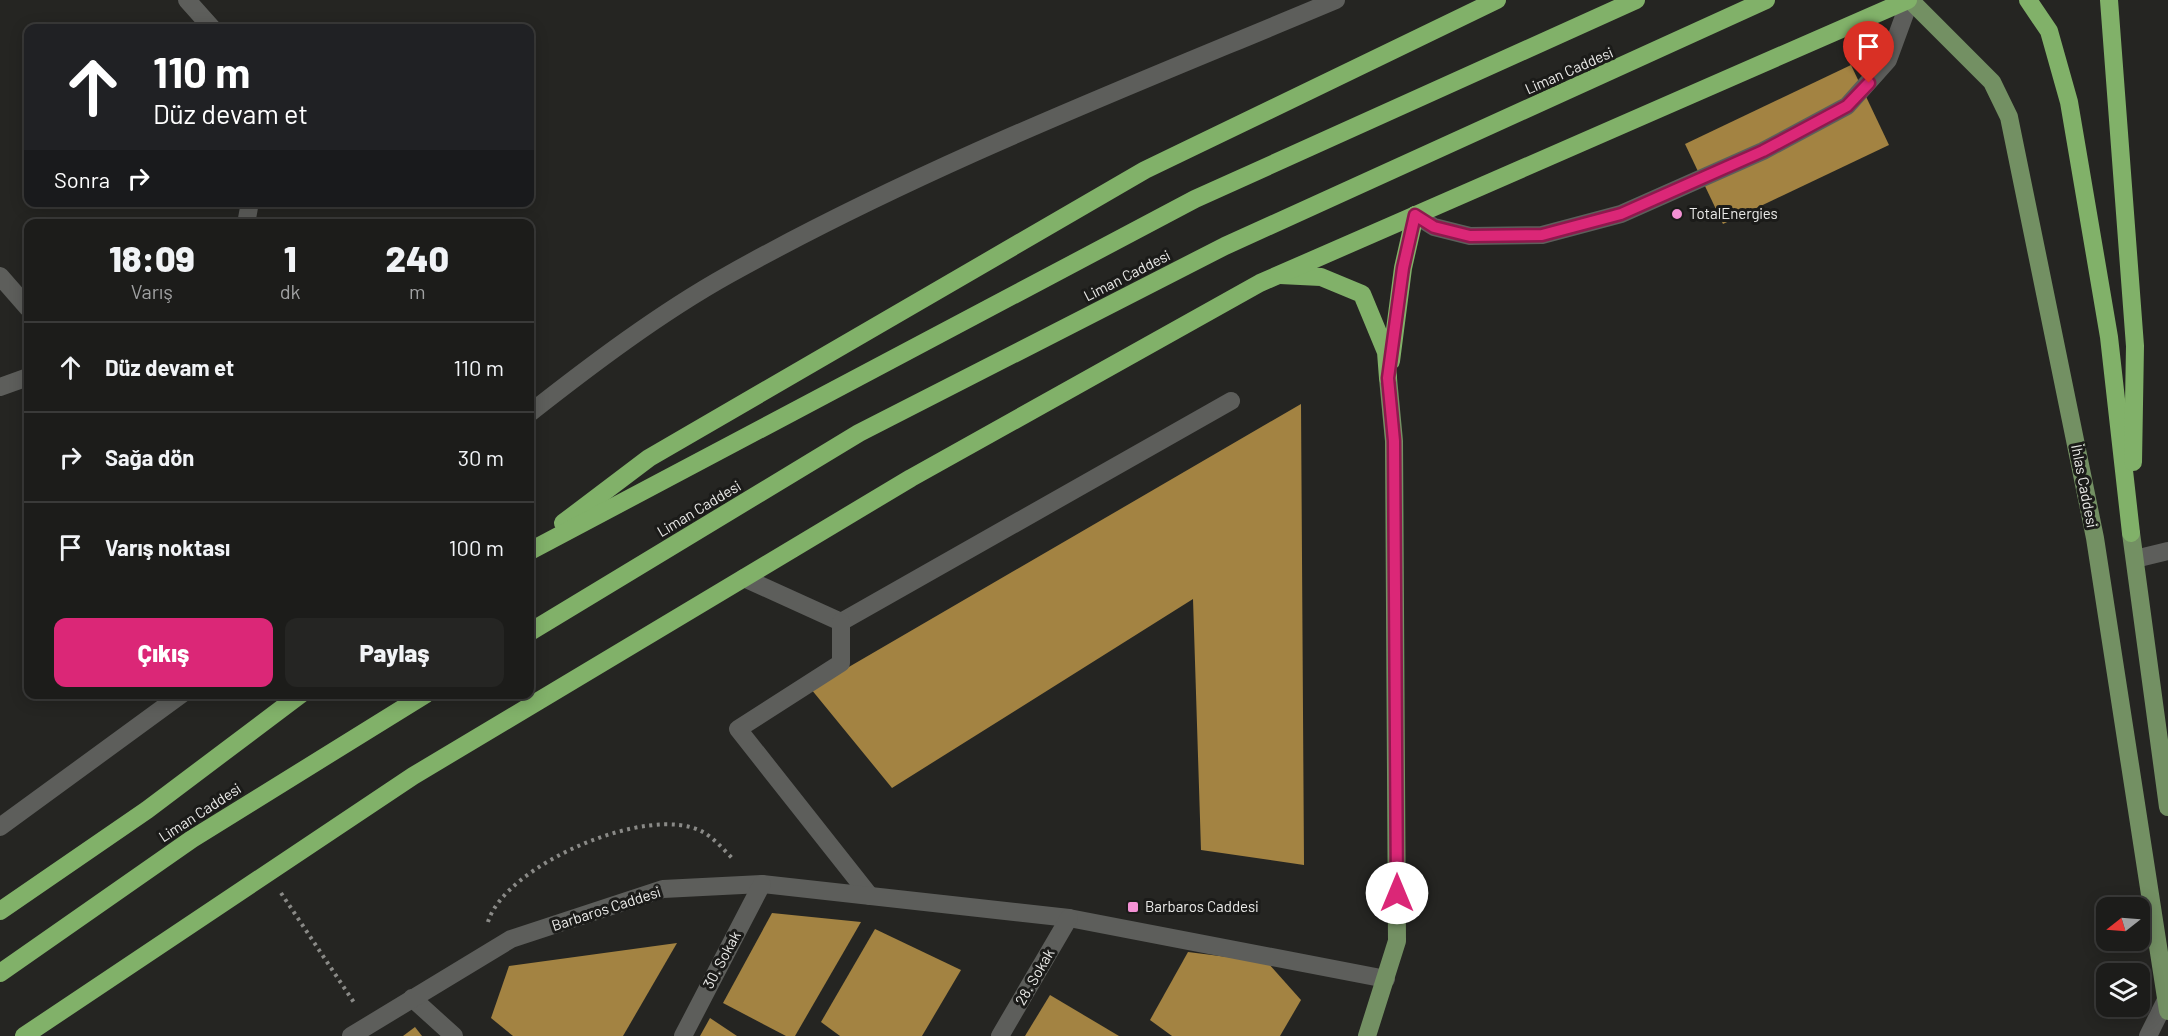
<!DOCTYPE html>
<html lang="tr">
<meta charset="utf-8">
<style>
:root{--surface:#1c1c1a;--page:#252523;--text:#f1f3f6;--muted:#a0a1a2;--line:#3a3a39;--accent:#db2777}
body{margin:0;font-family:Barlow,sans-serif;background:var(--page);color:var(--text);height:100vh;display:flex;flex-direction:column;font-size:22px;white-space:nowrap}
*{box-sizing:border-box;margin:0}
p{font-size:20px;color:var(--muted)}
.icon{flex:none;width:33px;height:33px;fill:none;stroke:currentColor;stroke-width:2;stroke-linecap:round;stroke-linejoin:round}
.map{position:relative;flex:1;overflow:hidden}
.side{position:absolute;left:24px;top:219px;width:510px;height:480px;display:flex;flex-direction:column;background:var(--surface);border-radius:12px;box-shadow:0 3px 15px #0003,0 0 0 2px var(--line)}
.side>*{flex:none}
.top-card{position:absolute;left:24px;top:24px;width:510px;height:183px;border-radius:12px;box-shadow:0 3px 15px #0003,0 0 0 2px var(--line);background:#202124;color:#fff;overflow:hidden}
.needle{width:39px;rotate:253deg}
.buttons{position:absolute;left:2096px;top:897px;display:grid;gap:12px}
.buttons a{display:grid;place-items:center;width:54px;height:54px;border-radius:12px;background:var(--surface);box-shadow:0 3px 15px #0003,0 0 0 2px var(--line);font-size:30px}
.pin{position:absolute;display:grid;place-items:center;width:51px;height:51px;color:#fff;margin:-62px -26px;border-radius:50% 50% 50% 0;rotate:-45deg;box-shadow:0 0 6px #0007}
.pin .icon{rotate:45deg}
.me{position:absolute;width:66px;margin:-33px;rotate:0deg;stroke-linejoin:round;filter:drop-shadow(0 0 4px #0008)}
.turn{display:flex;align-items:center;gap:21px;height:126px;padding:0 30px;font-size:27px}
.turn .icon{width:78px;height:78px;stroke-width:2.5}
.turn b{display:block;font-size:42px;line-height:51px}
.then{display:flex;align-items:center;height:57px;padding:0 30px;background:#0003;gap:12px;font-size:22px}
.eta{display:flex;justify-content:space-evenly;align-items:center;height:102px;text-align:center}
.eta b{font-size:36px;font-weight:800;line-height:42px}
.action{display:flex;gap:12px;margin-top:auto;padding:12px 30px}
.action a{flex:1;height:69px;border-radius:12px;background:var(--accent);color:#fff;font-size:24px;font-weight:800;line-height:69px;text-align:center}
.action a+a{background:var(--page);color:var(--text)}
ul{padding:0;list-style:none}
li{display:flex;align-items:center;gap:18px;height:90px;padding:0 30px;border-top:2px solid var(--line)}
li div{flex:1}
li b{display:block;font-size:22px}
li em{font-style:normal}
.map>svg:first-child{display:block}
.building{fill:#a38342}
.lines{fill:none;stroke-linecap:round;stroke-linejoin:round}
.path{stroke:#8a8a87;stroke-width:4;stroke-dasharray:3 4.5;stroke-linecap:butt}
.minor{stroke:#5d5e5b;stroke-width:18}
.major{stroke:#739063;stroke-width:18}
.highway{stroke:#81b169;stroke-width:18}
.route-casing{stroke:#8e194d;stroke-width:15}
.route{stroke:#db2777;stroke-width:10}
.poi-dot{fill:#f491d4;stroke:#1b1b19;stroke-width:2}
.labels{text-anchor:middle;stroke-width:6;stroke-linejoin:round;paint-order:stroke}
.street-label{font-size:15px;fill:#ebebe9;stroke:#1b1b19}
.poi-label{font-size:15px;fill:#ebebe9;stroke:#1b1b19;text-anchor:start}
</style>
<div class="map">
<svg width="2168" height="1036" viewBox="0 0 2168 1036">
<rect width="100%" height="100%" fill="#252522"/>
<g class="building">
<polygon points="1851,65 1889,145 1723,224 1685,144"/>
<polygon points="1301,404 1304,865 1201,850 1193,599 892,788 811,689"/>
<polygon points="772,913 861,922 795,1036 786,1036 723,1003"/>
<polygon points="875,929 961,970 922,1036 840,1036 821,1022"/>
<polygon points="677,943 623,1036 513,1036 491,1018 509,966"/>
<polygon points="1188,952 1267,962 1301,1000 1280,1036 1172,1036 1150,1020"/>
<polygon points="1050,995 1119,1036 1025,1036"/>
<polygon points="710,1018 737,1036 700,1036"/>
<polygon points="415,1027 422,1036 403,1036"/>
</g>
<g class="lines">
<g class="path">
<polyline points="281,893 355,1004"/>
<path d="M488 922C504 866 649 802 703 832 714 838 725 851 734 860"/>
</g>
<g class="minor">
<polyline points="187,0 212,28"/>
<polyline points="1415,215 1434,227 1470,236 1542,235 1621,214 1763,151 1847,106 1888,60 1910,0"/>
<polyline points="246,224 250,202"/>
<polyline points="0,276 28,308"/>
<polyline points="0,387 28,377"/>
<path d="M530 413C591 365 660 313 728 275 923 166 1131 86 1336 0"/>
<polyline points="2135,559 2168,551"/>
<polyline points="744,578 841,622 1231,401"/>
<polyline points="841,622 841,663 738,729 870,896"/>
<polyline points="0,827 182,694"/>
<polyline points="412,998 454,1036"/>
<polyline points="351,1036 511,939 663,889 762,884 1069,918 1386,979"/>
<polyline points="683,1036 762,884"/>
<polyline points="1000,1036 1069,918"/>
<polyline points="2148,1036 2168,996"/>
</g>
<g class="major">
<polyline points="1910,0 1992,82 2009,117 2095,538 2168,1011"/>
<polyline points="2131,533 2168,807"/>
<polyline points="1367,1036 1397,941 1394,441 1388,378"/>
</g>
<g class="highway">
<polyline points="2028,0 2049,31 2069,102 2109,337 2131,533"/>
<polyline points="2109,0 2135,346 2133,462"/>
<polyline points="1280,275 1321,277 1362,294 1386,352 1388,378"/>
<polyline points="1391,361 1403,268 1415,215"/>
<polyline points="563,523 649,458 1145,170 1497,0"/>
<polyline points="530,551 1195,199 1636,0"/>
<polyline points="530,632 859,433 1225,246 1766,0"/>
<polyline points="0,911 147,810 301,694"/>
<polyline points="0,973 192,839 426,694"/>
<polyline points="24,1036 413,776 911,478 1260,283 1908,0"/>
</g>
</g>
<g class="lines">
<g class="route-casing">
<polyline id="route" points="1397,893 1394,441 1388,378 1403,268 1415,215 1434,227 1470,236 1542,235 1621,214 1763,151 1847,106 1869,83"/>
</g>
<use href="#route" class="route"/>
</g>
<g class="poi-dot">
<circle cx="1677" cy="214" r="6"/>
<rect x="1127" y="901" width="12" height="12" rx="3"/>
</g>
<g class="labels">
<g class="street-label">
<text transform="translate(1569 71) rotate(-24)" y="5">Liman Caddesi</text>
<text transform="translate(1127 276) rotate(-27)" y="5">Liman Caddesi</text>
<text transform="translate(2084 486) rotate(79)" y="5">İhlas Caddesi</text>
<text transform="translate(699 509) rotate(-31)" y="5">Liman Caddesi</text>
<text transform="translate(200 813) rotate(-33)" y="5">Liman Caddesi</text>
<text transform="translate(606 909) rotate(-18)" y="5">Barbaros Caddesi</text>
<text transform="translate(722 960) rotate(-62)" y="5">30. Sokak</text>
<text transform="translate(1035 977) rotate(-60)" y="5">28. Sokak</text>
</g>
<g class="poi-label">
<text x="1689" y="219">TotalEnergies</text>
<text x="1145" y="912">Barbaros Caddesi</text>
</g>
</g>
</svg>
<div class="buttons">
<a><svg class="needle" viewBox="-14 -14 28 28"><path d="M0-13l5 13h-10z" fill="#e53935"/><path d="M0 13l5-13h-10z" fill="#a0a1a2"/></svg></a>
<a><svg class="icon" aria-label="layers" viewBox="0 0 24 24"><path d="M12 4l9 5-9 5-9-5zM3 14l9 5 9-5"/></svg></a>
</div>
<div class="pin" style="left:1869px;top:83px;background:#d93025"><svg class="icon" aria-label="arrive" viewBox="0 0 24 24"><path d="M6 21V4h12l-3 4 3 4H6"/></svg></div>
<svg class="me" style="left:1397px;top:893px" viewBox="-20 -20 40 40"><circle r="19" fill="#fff"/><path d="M0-13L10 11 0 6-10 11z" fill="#db2777"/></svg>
<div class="top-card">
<div class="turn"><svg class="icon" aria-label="ahead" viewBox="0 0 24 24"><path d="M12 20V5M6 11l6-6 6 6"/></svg><div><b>110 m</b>Düz devam et</div></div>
<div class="then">Sonra<svg class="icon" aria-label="right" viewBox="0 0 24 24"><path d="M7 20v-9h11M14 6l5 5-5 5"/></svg></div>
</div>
<section class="side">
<div class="eta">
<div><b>18:09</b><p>Varış</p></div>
<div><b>1</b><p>dk</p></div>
<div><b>240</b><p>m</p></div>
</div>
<ul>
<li><svg class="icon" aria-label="ahead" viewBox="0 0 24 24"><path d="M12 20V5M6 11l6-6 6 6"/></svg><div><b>Düz devam et</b></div><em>110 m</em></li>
<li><svg class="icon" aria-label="right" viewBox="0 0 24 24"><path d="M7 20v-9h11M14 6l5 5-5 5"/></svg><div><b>Sağa dön</b></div><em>30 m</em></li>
<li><svg class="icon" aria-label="arrive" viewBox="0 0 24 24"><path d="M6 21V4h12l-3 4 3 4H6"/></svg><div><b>Varış noktası</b></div><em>100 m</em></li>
</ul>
<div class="action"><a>Çıkış</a><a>Paylaş</a></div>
</section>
</div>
